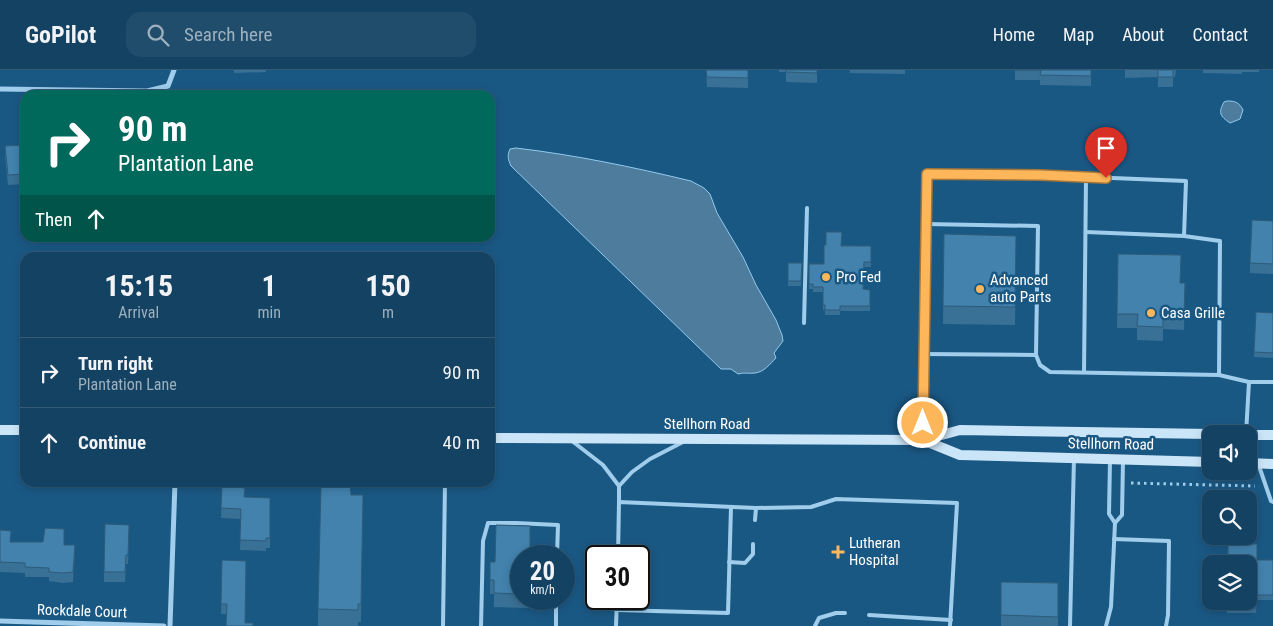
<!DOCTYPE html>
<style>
:root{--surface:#144263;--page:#214d6c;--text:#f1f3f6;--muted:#9db0be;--line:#335b78}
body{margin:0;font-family:"Roboto Condensed",sans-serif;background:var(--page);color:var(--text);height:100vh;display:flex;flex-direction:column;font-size:19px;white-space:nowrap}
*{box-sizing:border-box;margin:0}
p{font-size:16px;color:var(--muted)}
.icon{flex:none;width:28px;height:28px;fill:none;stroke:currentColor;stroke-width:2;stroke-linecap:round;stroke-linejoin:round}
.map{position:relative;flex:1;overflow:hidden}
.sheet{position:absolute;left:20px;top:182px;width:475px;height:235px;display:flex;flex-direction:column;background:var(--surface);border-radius:15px;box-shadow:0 2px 8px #0003,0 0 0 1px var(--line)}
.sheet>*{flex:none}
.guide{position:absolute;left:20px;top:20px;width:475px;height:152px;border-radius:15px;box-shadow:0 2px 8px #0003,0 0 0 1px var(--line);background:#00695c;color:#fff;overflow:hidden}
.fabs{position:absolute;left:1202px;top:355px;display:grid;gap:10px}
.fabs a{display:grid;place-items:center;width:55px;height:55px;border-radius:10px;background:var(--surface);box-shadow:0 2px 8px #0003,0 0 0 1px var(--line);font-size:25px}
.speed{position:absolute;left:510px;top:475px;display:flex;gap:10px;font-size:25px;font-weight:700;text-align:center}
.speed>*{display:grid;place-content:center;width:65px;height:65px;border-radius:50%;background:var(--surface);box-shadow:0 2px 8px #0003,0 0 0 1px var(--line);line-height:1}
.speed small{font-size:12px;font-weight:400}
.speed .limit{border:2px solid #111;border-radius:8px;background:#fff;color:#111}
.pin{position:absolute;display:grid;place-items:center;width:42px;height:42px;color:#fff;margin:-51px -21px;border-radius:50% 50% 50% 0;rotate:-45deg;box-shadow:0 0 5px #0007}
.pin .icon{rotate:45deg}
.me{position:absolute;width:55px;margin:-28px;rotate:0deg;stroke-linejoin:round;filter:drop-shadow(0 0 4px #0008)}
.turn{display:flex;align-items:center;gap:18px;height:105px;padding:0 15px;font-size:22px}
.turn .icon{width:65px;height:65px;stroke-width:2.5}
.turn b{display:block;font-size:35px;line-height:42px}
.then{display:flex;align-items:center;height:48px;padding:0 15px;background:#0003;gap:10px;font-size:19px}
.eta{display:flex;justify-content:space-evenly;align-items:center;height:85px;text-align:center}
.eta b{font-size:30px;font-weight:700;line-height:35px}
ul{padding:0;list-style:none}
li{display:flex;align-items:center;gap:15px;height:70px;padding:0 15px;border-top:1px solid var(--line)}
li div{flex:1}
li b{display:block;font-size:19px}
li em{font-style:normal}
header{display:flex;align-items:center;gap:30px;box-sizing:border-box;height:70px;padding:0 25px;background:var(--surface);border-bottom:1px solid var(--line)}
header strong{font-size:24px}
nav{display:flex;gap:28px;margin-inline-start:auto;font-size:18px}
.search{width:350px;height:45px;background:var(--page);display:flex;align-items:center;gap:12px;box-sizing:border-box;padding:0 18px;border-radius:15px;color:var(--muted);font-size:19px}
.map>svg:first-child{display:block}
.water{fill:#4e7c9c;stroke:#91caee}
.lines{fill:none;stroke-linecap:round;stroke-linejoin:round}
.path{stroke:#9fcdeb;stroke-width:3;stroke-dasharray:2.5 4;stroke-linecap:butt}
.lane{stroke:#9fcdeb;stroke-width:4}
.street{stroke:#9fcdeb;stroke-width:5}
.secondary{stroke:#cbe5f8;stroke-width:10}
.wall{fill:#397095}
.shaded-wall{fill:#2e5b79}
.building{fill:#4282ad;stroke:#2e5b79}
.route-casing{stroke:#a5763a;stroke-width:12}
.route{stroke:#feb65a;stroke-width:9}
.poi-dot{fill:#feb65a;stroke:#1a5884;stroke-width:2}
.labels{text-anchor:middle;stroke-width:5;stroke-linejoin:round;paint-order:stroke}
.poi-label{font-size:15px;fill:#fff;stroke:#1a5884;text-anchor:start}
.street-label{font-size:15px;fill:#fff;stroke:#1a5884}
</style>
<header>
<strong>GoPilot</strong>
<div class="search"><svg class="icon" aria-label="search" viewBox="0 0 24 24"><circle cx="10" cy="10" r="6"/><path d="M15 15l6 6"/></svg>Search here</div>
<nav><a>Home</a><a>Map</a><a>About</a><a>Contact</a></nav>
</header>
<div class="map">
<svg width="1273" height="556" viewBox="0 0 1273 556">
<rect width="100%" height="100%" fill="#1a5884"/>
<g class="water">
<path d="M1227 31C1235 31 1239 32 1243 40L1240 49 1230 53C1220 46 1218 43 1224 32Z"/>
<path d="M516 78C575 85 633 97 691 111L704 118 710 124 717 143 743 187 756 215 776 250 782 265 783 271 774 283 776 288C770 294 764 302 755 303 749 304 744 302 738 304L731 299H721L511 96C508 89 507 86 510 79Z"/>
</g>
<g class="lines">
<polyline class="path" points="1131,413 1255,416"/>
<g class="lane">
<polyline points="1086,162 1184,166"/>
<polyline points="804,253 807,138"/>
<polyline points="923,284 1036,285 1038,156 926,154"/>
<polyline points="1036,285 1040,295 1050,302 1219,305 1220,171 1184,166 1186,111 1039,105"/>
<polyline points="1084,302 1086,108"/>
<polyline points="1219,305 1249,312 1273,312"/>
<polyline points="1246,364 1249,312"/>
<polyline points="572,371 603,395 619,416 619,432"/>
<polyline points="1259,396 1271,431 1273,432"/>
<polyline points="619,416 632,402 650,389 683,372"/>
<polyline points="755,450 756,438"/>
<polyline points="1115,453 1122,445 1123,391"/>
<polyline points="1114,469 1169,471 1168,545 1166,556"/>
<polyline points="618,486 619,432 756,438 811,437 836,429 957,433 950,556"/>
<polyline points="729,492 745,493 753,484 753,474"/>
<polyline points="616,540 728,543 731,437"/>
<polyline points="869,545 951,550"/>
<polyline points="443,556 445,412"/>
<polyline points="481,556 483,471 488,453 516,453 558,455 557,486"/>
<polyline points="556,556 556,529"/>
<polyline points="616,556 617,529"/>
<polyline points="815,556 819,548 836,543 845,543"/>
<polyline points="1070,556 1074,388"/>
<polyline points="1106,556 1111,537 1115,453 1109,444 1110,391"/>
</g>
<g class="street">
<polyline points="0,19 147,21 168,16 174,0"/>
<polyline points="923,370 923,284 927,104 1039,105"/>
<polyline points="0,551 164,556"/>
<polyline points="170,556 175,412"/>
</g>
<g class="secondary">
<polyline points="0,360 25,360"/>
<polyline points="1249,365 1273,365"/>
<polyline points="490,368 923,370 960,360 1211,364"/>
<polyline points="923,370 960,385 1211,392"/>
<polyline points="1249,393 1273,394"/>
</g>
</g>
<g class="wall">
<polygon points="234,0 266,0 266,2 234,3"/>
<polygon points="706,0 748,0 748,18 707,17"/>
<polygon points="779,0 817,0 817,13 786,12 786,2 779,2"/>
<polygon points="850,0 905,0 905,4 850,3"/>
<polygon points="1015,0 1091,0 1091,16 1040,15 1040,10 1015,10"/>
<polygon points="1125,0 1176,0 1175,7 1173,7 1173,17 1158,17 1158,7 1125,8"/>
<polygon points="1203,0 1259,0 1259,2 1242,2 1242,4 1203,3"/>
<polygon points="25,75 25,114 8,115 5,86 5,76"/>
<polygon points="1273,151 1273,204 1250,203 1250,193"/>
<polygon points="944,164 1016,184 1015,255 943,254"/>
<polygon points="826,175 871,176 871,197 864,197 863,219 870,220 870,241 840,241 840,245 825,245 825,240 823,240 823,222 813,222 813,219 809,219 809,194 824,194"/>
<polygon points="1118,184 1180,213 1185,213 1184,260 1163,259 1163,271 1137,270 1137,258 1117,258"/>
<polygon points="788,193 802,193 801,216 788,216"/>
<polygon points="25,224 25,261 20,261 20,251"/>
<polygon points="1256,242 1273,243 1273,288 1254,287"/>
<polygon points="222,415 245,427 270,428 270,478 266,478 266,481 240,480 241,449 221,448"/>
<polygon points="351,425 363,425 361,552 358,552 358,556 318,556 318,539"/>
<polygon points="129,455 128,494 126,494 125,512 104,512 104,502"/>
<polygon points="0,460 11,472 64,475 75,485 73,512 63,513 49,511 49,507 25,507 25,503 0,502"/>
<polygon points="521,486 521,529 529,529 529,538 494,537 494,524 490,524 490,510 495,492"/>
<polygon points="222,490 246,491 226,556 226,544 221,544"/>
<polygon points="1257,490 1273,490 1273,530 1257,530 1256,543 1227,543 1227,531"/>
<polygon points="1001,512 1058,513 1058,556 1001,556"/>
</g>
<polygon class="shaded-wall" points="75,475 75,485 73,512 73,502"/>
<g class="building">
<polygon points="706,0 748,0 748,8 707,7"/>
<polygon points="786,0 817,0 817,3 786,2"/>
<polygon points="1015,0 1091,0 1091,6 1040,5 1041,0"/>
<rect x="1158" y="0" width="15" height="7"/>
<polygon points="25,75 25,104 8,105 5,76"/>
<polygon points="1252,150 1273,151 1273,194 1250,193"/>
<polygon points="826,162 842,162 841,176 871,176 871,192 864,192 863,219 870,220 870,236 840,236 840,240 825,240 825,235 823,235 823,217 813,217 813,214 809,214 809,194 824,194 824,175 826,175"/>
<polygon points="944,164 1016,166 1015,237 943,236"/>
<polygon points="1118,184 1181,185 1180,213 1185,213 1184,246 1163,245 1163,257 1137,256 1138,244 1117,244"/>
<polygon points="788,193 802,193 801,211 788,211"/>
<polygon points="21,224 25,224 25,251 20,251"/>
<polygon points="1256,242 1273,243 1273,283 1254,282"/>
<polygon points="222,415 245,418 244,427 270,428 270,468 266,468 266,471 240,470 241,439 221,438"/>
<polygon points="321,415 350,415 351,425 363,425 361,534 358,534 358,540 318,539"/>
<polygon points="105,454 129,455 128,485 126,485 125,502 104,502"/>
<polygon points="496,455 530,456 530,486 521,486 521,524 494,523 494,510 490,510 490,492 495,492"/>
<polygon points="45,458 64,459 64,475 75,475 73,502 63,503 49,502 49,498 25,497 25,493 0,492 0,460 11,461 10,472 43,472"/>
<polygon points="1228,473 1257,474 1257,490 1273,490 1273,525 1257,525 1256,538 1227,538 1227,531 1249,531 1249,494 1228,494"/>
<polygon points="222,490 246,491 245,553 253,553 253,556 226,556 227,534 221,534"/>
<polygon points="1001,512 1058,513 1058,547 1001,545"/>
</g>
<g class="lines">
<g class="route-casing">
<polyline id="route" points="923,353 927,104 1040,105 1106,108"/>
</g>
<use href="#route" class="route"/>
</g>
<g class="poi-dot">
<circle cx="826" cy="207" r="5"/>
<circle cx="980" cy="219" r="5"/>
<circle cx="1151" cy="243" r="5"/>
<path d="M835.5 474.5h5v5h5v5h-5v5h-5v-5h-5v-5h5z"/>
</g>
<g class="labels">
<g class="poi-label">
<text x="836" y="212">Pro Fed</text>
<text x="990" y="215">Advanced<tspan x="990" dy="17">auto Parts</tspan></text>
<text x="1161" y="248">Casa Grille</text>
<text x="849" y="478">Lutheran<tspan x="849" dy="17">Hospital</tspan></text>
</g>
<g class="street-label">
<text x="707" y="359">Stellhorn Road</text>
<text transform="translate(1111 374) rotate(1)" y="5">Stellhorn Road</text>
<text transform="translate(82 541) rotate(2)" y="5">Rockdale Court</text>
</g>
</g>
</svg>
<div class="fabs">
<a><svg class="icon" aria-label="sound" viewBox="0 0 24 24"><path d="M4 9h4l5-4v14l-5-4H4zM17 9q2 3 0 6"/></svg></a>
<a><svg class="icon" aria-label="search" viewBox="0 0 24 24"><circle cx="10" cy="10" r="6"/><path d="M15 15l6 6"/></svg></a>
<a><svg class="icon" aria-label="layers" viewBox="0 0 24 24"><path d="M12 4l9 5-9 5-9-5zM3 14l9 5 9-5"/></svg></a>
</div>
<div class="speed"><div>20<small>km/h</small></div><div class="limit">30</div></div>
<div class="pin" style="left:1106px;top:108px;background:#d93025"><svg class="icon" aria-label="arrive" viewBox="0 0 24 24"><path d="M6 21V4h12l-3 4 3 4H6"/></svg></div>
<svg class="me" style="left:923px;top:353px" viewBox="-20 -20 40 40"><circle r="17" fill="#feb65a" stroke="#fff" stroke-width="3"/><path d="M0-11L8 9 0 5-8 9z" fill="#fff"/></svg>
<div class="guide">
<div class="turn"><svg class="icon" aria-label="right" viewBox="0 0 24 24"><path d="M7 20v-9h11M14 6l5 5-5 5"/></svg><div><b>90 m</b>Plantation Lane</div></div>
<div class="then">Then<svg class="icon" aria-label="ahead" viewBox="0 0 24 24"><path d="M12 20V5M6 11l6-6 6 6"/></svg></div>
</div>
<section class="sheet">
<div class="eta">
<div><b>15:15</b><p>Arrival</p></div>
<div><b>1</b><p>min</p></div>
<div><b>150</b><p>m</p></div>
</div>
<ul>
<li><svg class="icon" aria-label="right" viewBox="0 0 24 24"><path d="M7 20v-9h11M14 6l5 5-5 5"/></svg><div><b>Turn right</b><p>Plantation Lane</p></div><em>90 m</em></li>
<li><svg class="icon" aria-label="ahead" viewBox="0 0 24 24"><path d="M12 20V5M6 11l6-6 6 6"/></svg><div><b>Continue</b></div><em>40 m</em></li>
</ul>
</section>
</div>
